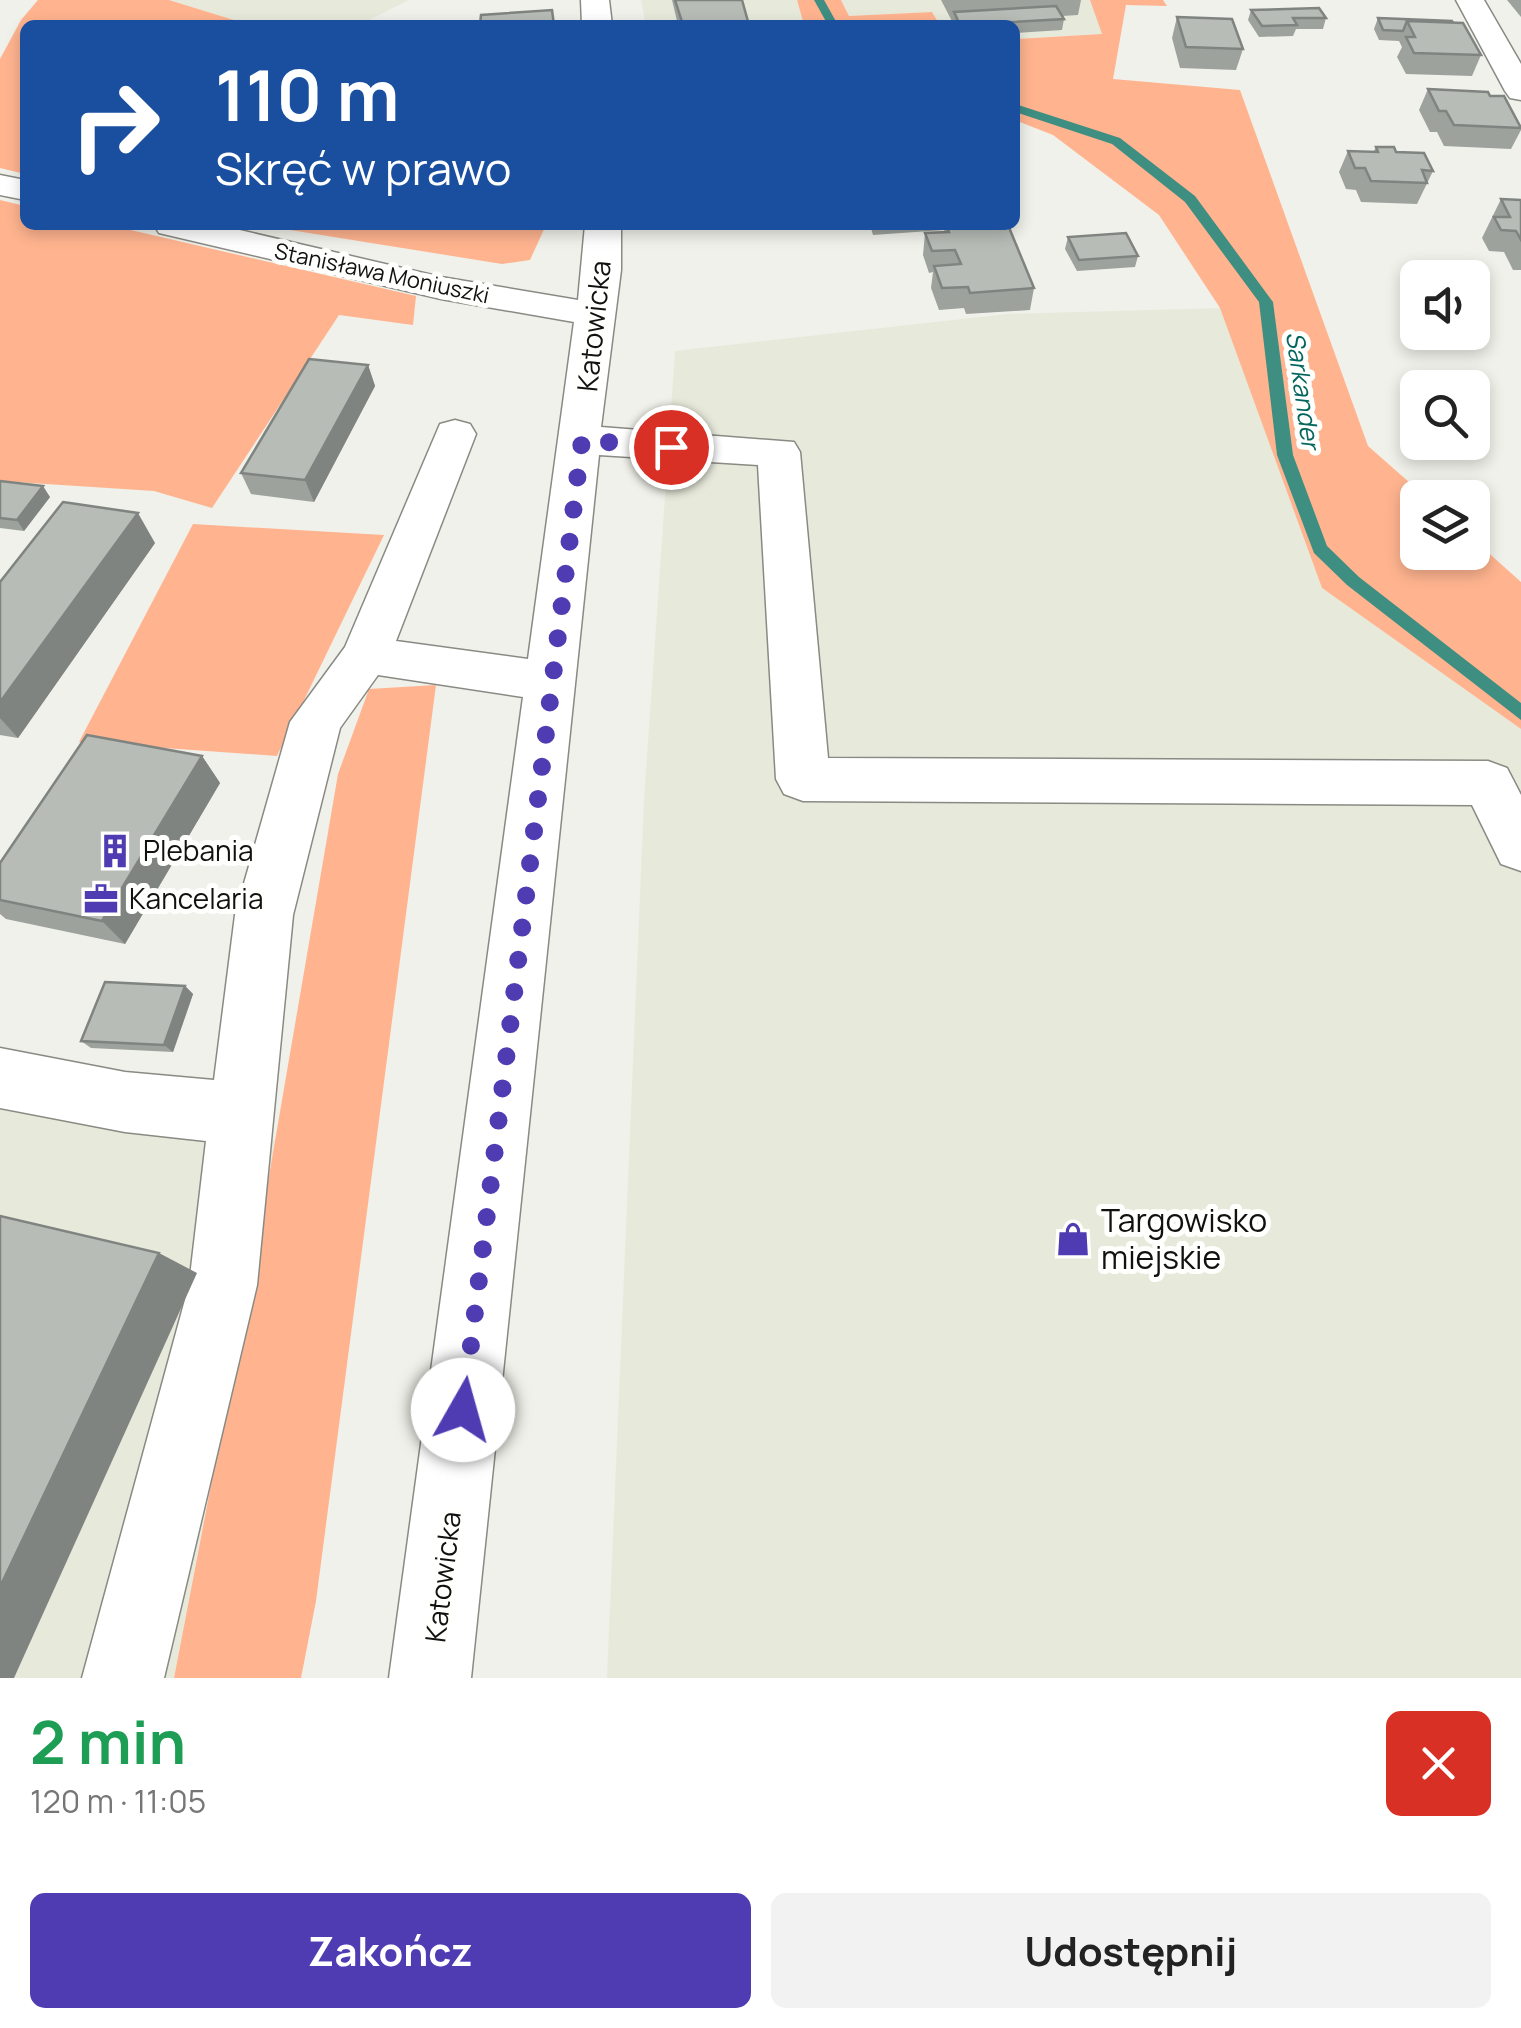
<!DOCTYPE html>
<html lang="pl">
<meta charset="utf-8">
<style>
:root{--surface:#fff;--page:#f2f2f2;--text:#222;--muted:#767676;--accent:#4f3cb3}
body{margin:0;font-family:Manrope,sans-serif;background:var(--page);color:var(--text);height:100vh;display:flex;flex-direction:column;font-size:38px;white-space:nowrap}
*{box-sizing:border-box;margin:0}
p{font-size:32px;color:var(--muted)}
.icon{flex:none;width:55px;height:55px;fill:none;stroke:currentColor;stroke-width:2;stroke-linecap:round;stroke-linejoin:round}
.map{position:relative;height:1678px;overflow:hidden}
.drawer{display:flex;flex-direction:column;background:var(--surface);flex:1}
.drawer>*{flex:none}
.hud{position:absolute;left:20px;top:20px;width:1000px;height:210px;border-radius:15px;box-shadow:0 5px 15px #0003;background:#1a4fa0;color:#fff;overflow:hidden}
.fabs{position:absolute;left:1400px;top:260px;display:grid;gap:20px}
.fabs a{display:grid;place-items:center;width:90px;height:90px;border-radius:15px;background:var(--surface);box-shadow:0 5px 15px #0003;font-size:50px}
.pin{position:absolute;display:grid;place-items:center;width:85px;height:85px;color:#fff;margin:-42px;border:5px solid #fff;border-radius:50%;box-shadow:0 2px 10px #0007}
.me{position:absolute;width:110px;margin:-55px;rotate:7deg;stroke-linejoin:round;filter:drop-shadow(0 0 8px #0008)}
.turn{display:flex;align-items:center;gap:35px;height:210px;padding:0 30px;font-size:45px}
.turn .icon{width:130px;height:130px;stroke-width:2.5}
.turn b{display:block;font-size:70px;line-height:85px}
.round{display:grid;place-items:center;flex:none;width:105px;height:105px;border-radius:15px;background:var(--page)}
.summary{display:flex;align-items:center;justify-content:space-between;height:170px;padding:0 30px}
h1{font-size:60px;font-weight:700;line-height:75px;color:#1e9e55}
.cta{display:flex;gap:20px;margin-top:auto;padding:20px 30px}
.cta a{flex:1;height:115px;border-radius:15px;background:var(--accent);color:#fff;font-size:40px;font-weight:700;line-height:115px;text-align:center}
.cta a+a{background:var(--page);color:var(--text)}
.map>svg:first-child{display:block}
.built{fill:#e7eadb}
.green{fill:#ffb48f}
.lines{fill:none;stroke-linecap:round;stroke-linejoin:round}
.stream{fill:#3f8e82;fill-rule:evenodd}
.minor-casing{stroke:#898a83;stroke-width:3}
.minor{fill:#fff;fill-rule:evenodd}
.wall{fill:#9da29d}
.shaded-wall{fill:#808480}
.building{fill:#b7bcb7;stroke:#808480;stroke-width:2.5}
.route{stroke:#4f3cb3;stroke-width:18;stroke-dasharray:0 32.4}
.labels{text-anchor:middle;stroke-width:10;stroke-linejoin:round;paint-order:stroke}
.far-street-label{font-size:22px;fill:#11110f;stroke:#fffffe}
.far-water-label{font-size:25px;font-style:italic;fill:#03665c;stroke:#fffffe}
.street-label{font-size:28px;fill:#11110f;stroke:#fffffe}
.poi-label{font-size:28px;fill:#11110f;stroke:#fffffe;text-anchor:start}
.near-poi-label{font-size:32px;fill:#11110f;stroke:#fffffe;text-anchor:start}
</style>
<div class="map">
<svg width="1521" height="1678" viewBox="0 0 1521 1678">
<rect width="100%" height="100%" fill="#f0f1ea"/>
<g class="built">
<polygon points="169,0 409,0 359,25 250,25"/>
<polygon points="641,0 797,0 804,25 646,25"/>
<polygon points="841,0 1090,0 1103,34 1015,39 1015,25 940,25 932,12 849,16"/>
<polygon points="1221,308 1322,588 1521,729 1521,1678 607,1678 644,800 675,351 1007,314"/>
<polygon points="0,1093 275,1141 174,1678 0,1678"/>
</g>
<g class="green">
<polygon points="38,0 169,0 250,25 25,25 25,174 0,168 0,59 21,20"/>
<polygon points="797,0 841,0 849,16 932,12 940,25 804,25"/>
<polygon points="1090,0 1163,0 1167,6 1126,5 1113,79 1240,90 1368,446 1426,497 1418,498 1418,552 1472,552 1473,539 1521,582 1521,729 1322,588 1220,308 1159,215 1053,135 1015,120 1015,39 1102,34"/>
<polygon points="0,200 25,206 25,225 109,225 416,296 413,325 339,315 212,508 154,491 0,481"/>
<polygon points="259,225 546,225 530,260 502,264"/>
<polygon points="193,524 384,535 277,756 79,742"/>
<polygon points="436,685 316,1601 301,1678 174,1678 258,1240 338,774 369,689"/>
</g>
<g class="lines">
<g class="stream">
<polygon points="814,0 824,0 838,25 828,25"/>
<polygon points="1015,104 1120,138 1195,196 1273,302 1293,455 1327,546 1359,577 1521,703 1521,720 1347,585 1314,553 1277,455 1259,302 1185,202 1112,144 1015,112"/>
</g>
<g class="minor-casing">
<g id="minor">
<polygon points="581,0 609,0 612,25 582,25"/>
<polygon points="1456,0 1484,0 1521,64 1521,100 1510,98 1505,91"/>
<polygon points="0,175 25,180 25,200 0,195"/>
<polygon points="154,225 218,225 441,277 578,300 585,225 621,225 621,270 601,427 794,442 800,452 828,758 1488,761 1507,768 1521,795 1521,871 1501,864 1472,805 803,801 784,794 776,779 758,465 599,455 471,1678 389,1678 523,697 378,675 340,728 293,915 257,1285 164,1678 82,1678 189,1285 206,1141 125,1132 0,1108 0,1048 125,1072 214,1080 235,915 290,722 345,647 440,424 455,420 470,424 476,434 396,641 528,659 574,322 441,299 159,233"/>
</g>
</g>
<use href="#minor" class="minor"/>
</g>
<g class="wall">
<polygon points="672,0 742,0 749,25 678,25"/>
<polygon points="941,0 1081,0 1078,15 1062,16 1064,19 1062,30 1015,33 1015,25 954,25"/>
<polygon points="1507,0 1521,0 1521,17"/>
<polygon points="1251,10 1326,18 1323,29 1296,29 1293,36 1259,37 1248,20"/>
<polygon points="1177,17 1243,49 1236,70 1180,68 1172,38"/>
<polygon points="1378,18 1452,21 1481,55 1472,76 1406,74 1397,57 1402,47 1399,41 1379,40 1374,29"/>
<polygon points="1428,89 1490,96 1521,126 1521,130 1511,149 1444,146 1437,132 1430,132 1419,110"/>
<polygon points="1376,147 1396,152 1433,171 1417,204 1361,202 1356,190 1346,189 1339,172 1348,151 1374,151"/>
<polygon points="1501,199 1521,200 1521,270 1513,270 1504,252 1489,251 1482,238"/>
<polygon points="870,225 945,225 944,230 873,235"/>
<polygon points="945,225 1008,225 1034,288 1030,310 966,314 964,308 939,310 931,288 933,272 929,273 923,255 925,233 944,232"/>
<polygon points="1068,237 1138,256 1135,267 1077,271 1065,249"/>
<polygon points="368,365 375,386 314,502 251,494 241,473"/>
<polygon points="0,481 50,497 24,531 0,528"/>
<polygon points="155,543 18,738 0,735 0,582"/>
<polygon points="202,756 220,783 125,944 6,919 0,914 0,863"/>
<polygon points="185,986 193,994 173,1052 91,1048 81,1041"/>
</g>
<g class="shaded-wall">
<polygon points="368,365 375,386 314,502 305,480"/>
<polygon points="43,486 50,497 24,531 17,520"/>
<polygon points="138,513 155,543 18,738 0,718 0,702"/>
<polygon points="202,756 220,783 125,944 102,921"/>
<polygon points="185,986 193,994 173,1052 164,1045"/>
<polygon points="159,1253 197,1273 14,1678 0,1678 0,1587"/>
</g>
<g class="building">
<polygon points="675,0 742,0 749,25 683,25"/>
<polygon points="1056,6 1064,19 960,25 954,12"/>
<polygon points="1319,8 1326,18 1293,18 1297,25 1262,26 1251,10"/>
<polygon points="552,10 554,25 480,25 481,15"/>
<polygon points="1177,17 1232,19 1243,49 1186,47"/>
<polygon points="1378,18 1452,21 1453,23 1407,21 1403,31 1383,30"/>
<polygon points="1407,21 1463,23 1481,55 1414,53 1406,37 1415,37"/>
<polygon points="1428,89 1488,92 1490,96 1504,96 1521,128 1454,125 1446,111 1439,111"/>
<polygon points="1376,147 1394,147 1396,152 1424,153 1433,171 1422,170 1427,183 1371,181 1365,168 1355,168 1348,151 1378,152"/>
<polygon points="1501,199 1521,200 1521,240 1516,231 1501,230 1494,217 1510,217"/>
<polygon points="946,225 1008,225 1034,288 970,293 968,287 942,288 934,266 961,264 955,250 932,251 925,233 949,232"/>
<polygon points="1126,233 1138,256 1079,260 1068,237"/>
<polygon points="309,359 368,365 305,480 241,473"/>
<polygon points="0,481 43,486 17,520 0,518"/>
<polygon points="63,502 138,513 0,702 0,582"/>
<polygon points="87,735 202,756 102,921 0,900 0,863"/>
<polygon points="105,982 185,986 164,1045 81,1041"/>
<polygon points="0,1216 159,1253 0,1587"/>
</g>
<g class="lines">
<polyline class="route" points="463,1410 582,440 671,447"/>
</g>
<defs>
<g id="building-bare" transform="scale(2.7)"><path d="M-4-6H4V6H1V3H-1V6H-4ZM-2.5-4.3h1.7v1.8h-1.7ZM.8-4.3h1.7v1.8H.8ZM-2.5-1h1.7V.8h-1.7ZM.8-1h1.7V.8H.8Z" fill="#4f3cb3" stroke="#fffffe" stroke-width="2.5" paint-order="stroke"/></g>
<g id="office-bare" transform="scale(2.7)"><path d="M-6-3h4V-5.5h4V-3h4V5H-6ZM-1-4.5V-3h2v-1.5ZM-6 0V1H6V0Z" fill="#4f3cb3" stroke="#fffffe" stroke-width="2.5" paint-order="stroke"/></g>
<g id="shop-bare" transform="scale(2.7)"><path d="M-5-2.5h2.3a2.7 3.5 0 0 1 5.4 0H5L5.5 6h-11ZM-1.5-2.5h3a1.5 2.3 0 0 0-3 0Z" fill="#4f3cb3" stroke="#fffffe" stroke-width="2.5" paint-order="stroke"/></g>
</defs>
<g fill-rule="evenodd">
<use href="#building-bare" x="115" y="851"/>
<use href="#office-bare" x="101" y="899"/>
<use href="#shop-bare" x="1073" y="1239"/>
</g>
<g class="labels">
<g class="far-street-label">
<text transform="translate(382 273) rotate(12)" y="8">Stanisława Moniuszki</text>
</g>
<g class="far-water-label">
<text transform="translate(1303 390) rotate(82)" y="9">Sarkander</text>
</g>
<g class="street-label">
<text transform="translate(594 326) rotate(-84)" y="10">Katowicka</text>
<text transform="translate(443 1577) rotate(-83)" y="10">Katowicka</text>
</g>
<g class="poi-label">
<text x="143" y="861">Plebania</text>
<text x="129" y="909">Kancelaria</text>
</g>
<g class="near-poi-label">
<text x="1101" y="1232">Targowisko<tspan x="1101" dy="37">miejskie</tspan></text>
</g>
</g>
</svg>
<div class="fabs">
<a><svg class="icon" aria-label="sound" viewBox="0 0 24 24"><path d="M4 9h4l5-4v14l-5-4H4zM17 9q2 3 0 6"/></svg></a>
<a><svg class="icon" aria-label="search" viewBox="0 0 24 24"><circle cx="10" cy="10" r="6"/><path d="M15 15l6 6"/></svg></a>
<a><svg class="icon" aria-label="layers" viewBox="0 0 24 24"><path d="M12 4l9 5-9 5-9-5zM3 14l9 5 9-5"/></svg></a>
</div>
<div class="pin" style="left:671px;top:447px;background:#d93025"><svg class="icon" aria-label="arrive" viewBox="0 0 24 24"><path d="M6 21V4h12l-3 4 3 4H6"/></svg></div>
<svg class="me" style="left:463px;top:1410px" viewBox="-20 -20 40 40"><circle r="19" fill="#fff"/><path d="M0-13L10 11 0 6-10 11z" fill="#4f3cb3"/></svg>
<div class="hud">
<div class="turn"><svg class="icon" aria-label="right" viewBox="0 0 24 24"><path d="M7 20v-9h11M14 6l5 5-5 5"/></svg><div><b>110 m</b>Skręć w prawo</div></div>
</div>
</div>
<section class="drawer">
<div class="summary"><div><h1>2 min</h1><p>120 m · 11:05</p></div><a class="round" style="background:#d93025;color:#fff"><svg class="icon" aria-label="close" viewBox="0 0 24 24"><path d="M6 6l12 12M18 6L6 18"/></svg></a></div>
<div class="cta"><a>Zakończ</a><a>Udostępnij</a></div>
</section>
